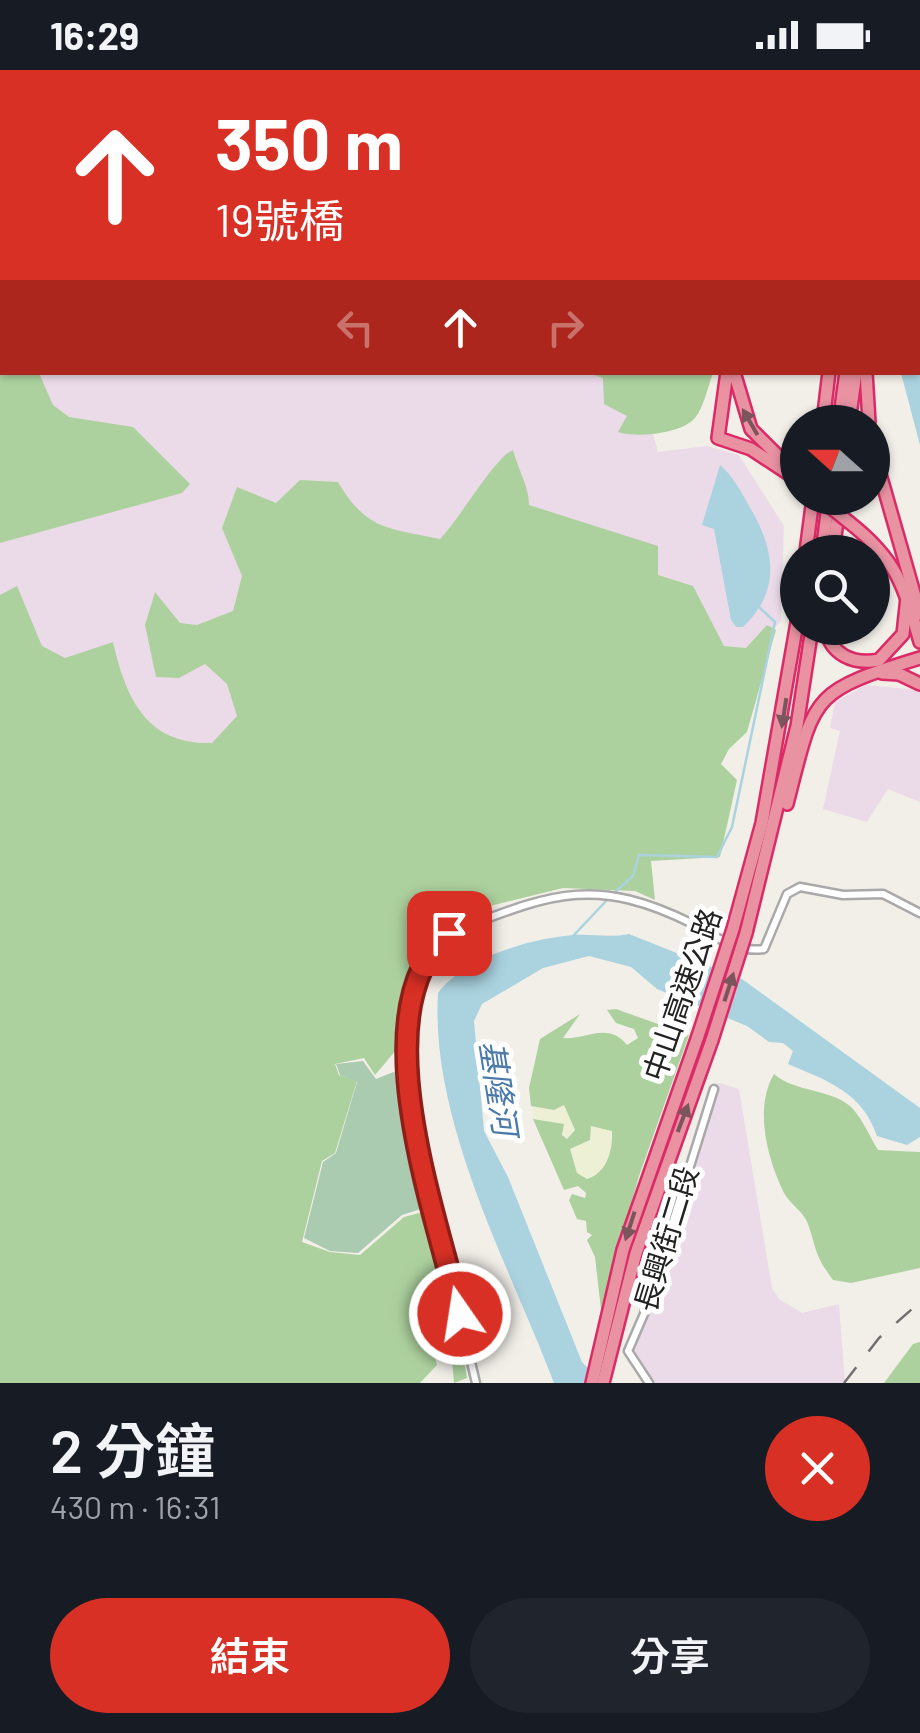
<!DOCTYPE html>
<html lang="zh-TW">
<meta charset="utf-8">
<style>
:root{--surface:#171b24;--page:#20242c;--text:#f1f3f6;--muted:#9ea1a6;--accent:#d93025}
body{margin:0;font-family:Barlow,"Noto Sans TC",sans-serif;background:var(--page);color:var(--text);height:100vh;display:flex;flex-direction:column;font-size:38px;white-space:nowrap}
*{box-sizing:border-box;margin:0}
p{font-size:32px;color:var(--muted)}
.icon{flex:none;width:55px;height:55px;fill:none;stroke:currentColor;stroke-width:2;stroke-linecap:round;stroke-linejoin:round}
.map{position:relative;height:1313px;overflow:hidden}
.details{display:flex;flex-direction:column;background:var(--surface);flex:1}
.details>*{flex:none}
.guide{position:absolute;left:0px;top:0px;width:920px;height:305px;box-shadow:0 2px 8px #0004;background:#d93025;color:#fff;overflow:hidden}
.needle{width:65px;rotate:291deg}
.controls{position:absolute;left:780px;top:335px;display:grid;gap:20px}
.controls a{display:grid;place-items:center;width:110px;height:110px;border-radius:50%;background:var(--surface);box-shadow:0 2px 8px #0004;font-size:50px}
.pin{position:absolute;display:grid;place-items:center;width:85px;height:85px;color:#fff;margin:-42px;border-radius:20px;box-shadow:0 5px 15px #0006}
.me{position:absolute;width:110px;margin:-55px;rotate:347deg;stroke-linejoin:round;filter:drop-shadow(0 0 8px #0008)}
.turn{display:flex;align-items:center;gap:35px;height:210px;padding:0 50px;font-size:45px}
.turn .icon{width:130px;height:130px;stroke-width:2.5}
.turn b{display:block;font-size:70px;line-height:85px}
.lanes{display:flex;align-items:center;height:95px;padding:0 50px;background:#0003;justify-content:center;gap:50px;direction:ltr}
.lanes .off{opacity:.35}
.round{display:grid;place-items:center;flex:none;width:105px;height:105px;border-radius:52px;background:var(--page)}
.head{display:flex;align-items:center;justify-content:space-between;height:170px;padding:0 50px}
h1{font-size:60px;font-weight:600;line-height:75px}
.button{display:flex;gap:20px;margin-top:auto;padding:20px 50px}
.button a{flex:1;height:115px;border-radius:60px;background:var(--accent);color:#fff;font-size:40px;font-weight:600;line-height:115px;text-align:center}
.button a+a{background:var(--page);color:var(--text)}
.status{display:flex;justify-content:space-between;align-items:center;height:70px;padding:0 50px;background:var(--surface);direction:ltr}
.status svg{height:28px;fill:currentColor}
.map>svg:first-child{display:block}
.industrial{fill:#ebdbe8}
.farmland{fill:#eef0d5}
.forest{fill:#add19e;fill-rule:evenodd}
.cemetery{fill:#aacbaf}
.water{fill:#aad3df}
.pier{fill:#fff}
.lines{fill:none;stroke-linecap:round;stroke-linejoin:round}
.stream{stroke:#aad3df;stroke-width:2.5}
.minor-casing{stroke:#a9a9a9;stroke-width:11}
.motorway-casing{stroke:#dc2a67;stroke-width:16}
.minor{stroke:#fff;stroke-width:6}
.motorway{stroke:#e892a2;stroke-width:11}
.rail{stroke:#707070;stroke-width:2.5;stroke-dasharray:20 20;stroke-linecap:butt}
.motorway-bridge-casing{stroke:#dc2a67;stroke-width:16;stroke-linecap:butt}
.motorway-bridge{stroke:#e892a2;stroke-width:11}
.oneway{fill:#7b545c}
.route-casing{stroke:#8d1f18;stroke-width:25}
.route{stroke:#d93025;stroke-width:18}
.labels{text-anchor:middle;stroke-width:10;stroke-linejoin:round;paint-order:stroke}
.street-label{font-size:30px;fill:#222;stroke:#fff}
.water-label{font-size:32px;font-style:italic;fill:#4a7aab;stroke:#fff}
</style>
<div class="status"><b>16:29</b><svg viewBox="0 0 49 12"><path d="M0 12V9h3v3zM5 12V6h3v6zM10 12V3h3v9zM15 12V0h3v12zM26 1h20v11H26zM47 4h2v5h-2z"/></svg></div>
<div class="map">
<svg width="920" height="1313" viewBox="0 0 920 1313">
<rect width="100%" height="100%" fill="#f2efe9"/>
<g class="industrial">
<polygon points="0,0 830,0 2,2 2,252"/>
<polygon points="12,303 636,303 658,382 707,376 739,385 784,456 781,551 675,662 198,716 0,770 0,394"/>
<polygon points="866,615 920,620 920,732 888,719 867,752 823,739 840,661 830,658 835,632"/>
<polygon points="720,1013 739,1019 772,1218 779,1229 802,1243 839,1234 845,1313 653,1313 632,1278 712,1018"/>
</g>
<g class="farmland">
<polygon points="564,1035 576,1060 568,1070 556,1052 533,1049 531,1036 554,1040"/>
<polygon points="591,1056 612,1060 613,1076 609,1090 595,1107 587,1109 577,1103 570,1079"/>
</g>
<g class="forest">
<polygon points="156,0 521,0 157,2"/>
<polygon points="0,33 2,302 39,303 53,335 69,347 133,357 190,414 182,423 0,473"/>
<path d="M588 303 713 302V303C708 316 704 337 695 348 681 364 637 368 618 362L627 346 604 334 603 308Z"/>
<path d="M513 380C518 400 529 416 529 435L658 476V505L693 516 724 576 746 578 767 555 776 560 747 662 729 679 721 694 737 710 720 787 651 791 655 830 635 821 563 818 462 843 426 871 403 925 397 979 375 1005 364 988 335 994 339 1005 357 1011 335 1083 322 1091 302 1172 330 1182 360 1185 404 1147 427 1141 455 1240 467 1308 454 1313 451 1278 444 1266 432 1271 437 1295 420 1313H0V525L17 516 42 576 65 588 113 572C126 628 146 675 212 673L237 646 227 614 205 594 179 608 156 607 145 555 155 522 180 553 197 555 233 541 242 506 222 458 237 417 276 433 300 410 338 412C366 460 388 458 440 469 459 450 495 387 513 380Z"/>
<path d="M616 939 689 965 639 1106 601 1240 595 1187 587 1170 592 1165 587 1162 586 1151 577 1149 569 1130 572 1124 585 1128 586 1123 578 1116 564 1120 533 1049 564 1054 562 1065 567 1069 575 1060 564 1035 554 1040 531 1036 529 1018 540 969 580 944 563 968C586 970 608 951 627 975L638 968 634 959 616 953 607 940ZM591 1056 612 1061C613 1080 607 1103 587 1109L577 1103 570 1079 590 1070Z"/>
<path d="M774 1004C795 1023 833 1018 853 1039 863 1050 870 1067 878 1080L920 1082V1198L851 1213 833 1210C814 1184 817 1180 808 1154 804 1142 790 1134 784 1123 767 1088 754 1038 774 1004Z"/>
<polygon points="920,1272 920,1313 884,1313 913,1274"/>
</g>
<polygon class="cemetery" points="363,991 376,1009 401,999 427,1137 402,1145 358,1183 330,1181 304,1168 323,1092 336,1083 357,1012 340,1005 336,994"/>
<g class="water">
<polygon points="920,47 920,375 901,303 918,302"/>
<path d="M720 395C733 406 740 420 748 434 774 477 783 519 743 557H736L731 550 714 459 702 455Z"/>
<path d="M629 864 742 909 920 1038V1067L907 1075 877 1066C862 1022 828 1011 788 994L793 981 783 973 769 972 747 956 657 919 631 897 589 886 543 898 482 934 474 951 484 1061 508 1107 582 1292 602 1313H554C509 1195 430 1052 438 923 464 888 531 868 574 865 593 864 610 868 629 864Z"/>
</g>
<polygon class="pier" points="729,859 753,869 716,981 693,972"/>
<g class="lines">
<g class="stream">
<polyline points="614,823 633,806 639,785 717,787 732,757 775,552 760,538"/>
<polyline points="573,866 608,829"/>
</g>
<g class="minor-casing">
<g id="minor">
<path d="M476 1313 413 1048 404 970 406 945 423 894 449 863C547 826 591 803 693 854 716 866 736 883 764 879L787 824 800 817 843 825 883 824 920 843"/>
<polyline points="649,1313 628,1281 644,1244 714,1019"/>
</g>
</g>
<g class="motorway-casing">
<g id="motorway">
<polyline points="870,2 871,0"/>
<polyline points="887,2 887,0"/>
<polyline points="727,302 718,368 751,379 798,410"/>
<polyline points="734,302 751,359 787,395"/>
<polyline points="866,302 869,352"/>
<polyline points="823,352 829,302"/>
<polyline points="839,352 846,302"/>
<polyline points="849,352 856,302"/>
<polyline points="872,376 920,544"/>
<path d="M850 453C897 490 904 516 920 572"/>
<polyline points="806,482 813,428"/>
<polyline points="822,482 829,428"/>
<polyline points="833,482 840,428"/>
<path d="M825 558C831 585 853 595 879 590L903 564 907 527"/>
<polyline points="882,603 899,604 920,614"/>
<path d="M787 734C815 624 810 622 920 588"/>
<polyline points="733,859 762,753 798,547"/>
<polyline points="746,863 797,656 812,558"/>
<polyline points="592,1313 623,1180 698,966"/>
<polyline points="603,1313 636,1183 712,970"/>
</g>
</g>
<use href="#minor" class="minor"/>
<use href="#motorway" class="motorway"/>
<polyline class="rail" points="844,1313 879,1268 920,1232"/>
<g class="motorway-bridge-casing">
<g id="motorway-bridge">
<polyline points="819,428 850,453"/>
<polyline points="698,966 733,859"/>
<polyline points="712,970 746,863"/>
</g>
</g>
<use href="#motorway-bridge" class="motorway-bridge"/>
</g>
<defs><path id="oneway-solid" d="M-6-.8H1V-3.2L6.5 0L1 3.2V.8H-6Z" transform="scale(2.5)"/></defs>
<g class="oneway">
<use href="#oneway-solid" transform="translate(750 352) rotate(-120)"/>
<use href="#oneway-solid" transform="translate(784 643) rotate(99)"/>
<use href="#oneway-solid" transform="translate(729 917) rotate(-72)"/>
<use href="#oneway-solid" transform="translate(683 1048) rotate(-69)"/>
<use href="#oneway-solid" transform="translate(630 1156) rotate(108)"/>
</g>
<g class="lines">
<g class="route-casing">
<path id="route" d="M449 863C359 938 437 1147 460 1244"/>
</g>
<use href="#route" class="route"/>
</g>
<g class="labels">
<g class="street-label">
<text transform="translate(683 925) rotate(-71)" y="10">中山高速公路</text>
<text transform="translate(667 1169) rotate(-73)" y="10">長興街二段</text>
</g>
<g class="water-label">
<text transform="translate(498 1018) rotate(81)" y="11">基隆河</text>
</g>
</g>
</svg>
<div class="controls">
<a><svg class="needle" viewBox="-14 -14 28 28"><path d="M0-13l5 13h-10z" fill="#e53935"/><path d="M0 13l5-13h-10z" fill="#9ea1a6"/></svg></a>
<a><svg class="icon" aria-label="search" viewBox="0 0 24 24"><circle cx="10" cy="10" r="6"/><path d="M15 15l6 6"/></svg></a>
</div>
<div class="pin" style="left:449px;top:863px;background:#d93025"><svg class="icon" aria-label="arrive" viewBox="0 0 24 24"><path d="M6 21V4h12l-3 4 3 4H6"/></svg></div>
<svg class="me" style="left:460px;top:1244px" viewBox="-20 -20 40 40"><circle r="17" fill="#d93025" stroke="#fff" stroke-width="3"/><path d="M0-11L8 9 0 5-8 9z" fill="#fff"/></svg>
<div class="guide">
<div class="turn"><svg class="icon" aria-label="ahead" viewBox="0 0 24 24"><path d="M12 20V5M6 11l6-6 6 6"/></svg><div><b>350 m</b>19號橋</div></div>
<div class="lanes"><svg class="icon off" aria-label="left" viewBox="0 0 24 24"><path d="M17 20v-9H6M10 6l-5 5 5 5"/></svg><svg class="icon" aria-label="ahead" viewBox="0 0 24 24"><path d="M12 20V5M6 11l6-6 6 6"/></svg><svg class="icon off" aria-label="right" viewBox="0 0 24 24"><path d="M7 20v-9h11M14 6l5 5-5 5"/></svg></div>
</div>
</div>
<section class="details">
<div class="head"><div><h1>2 分鐘</h1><p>430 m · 16:31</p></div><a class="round" style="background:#d93025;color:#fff"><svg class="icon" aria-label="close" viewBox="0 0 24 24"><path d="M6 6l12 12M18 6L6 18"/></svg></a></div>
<div class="button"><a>結束</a><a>分享</a></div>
</section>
